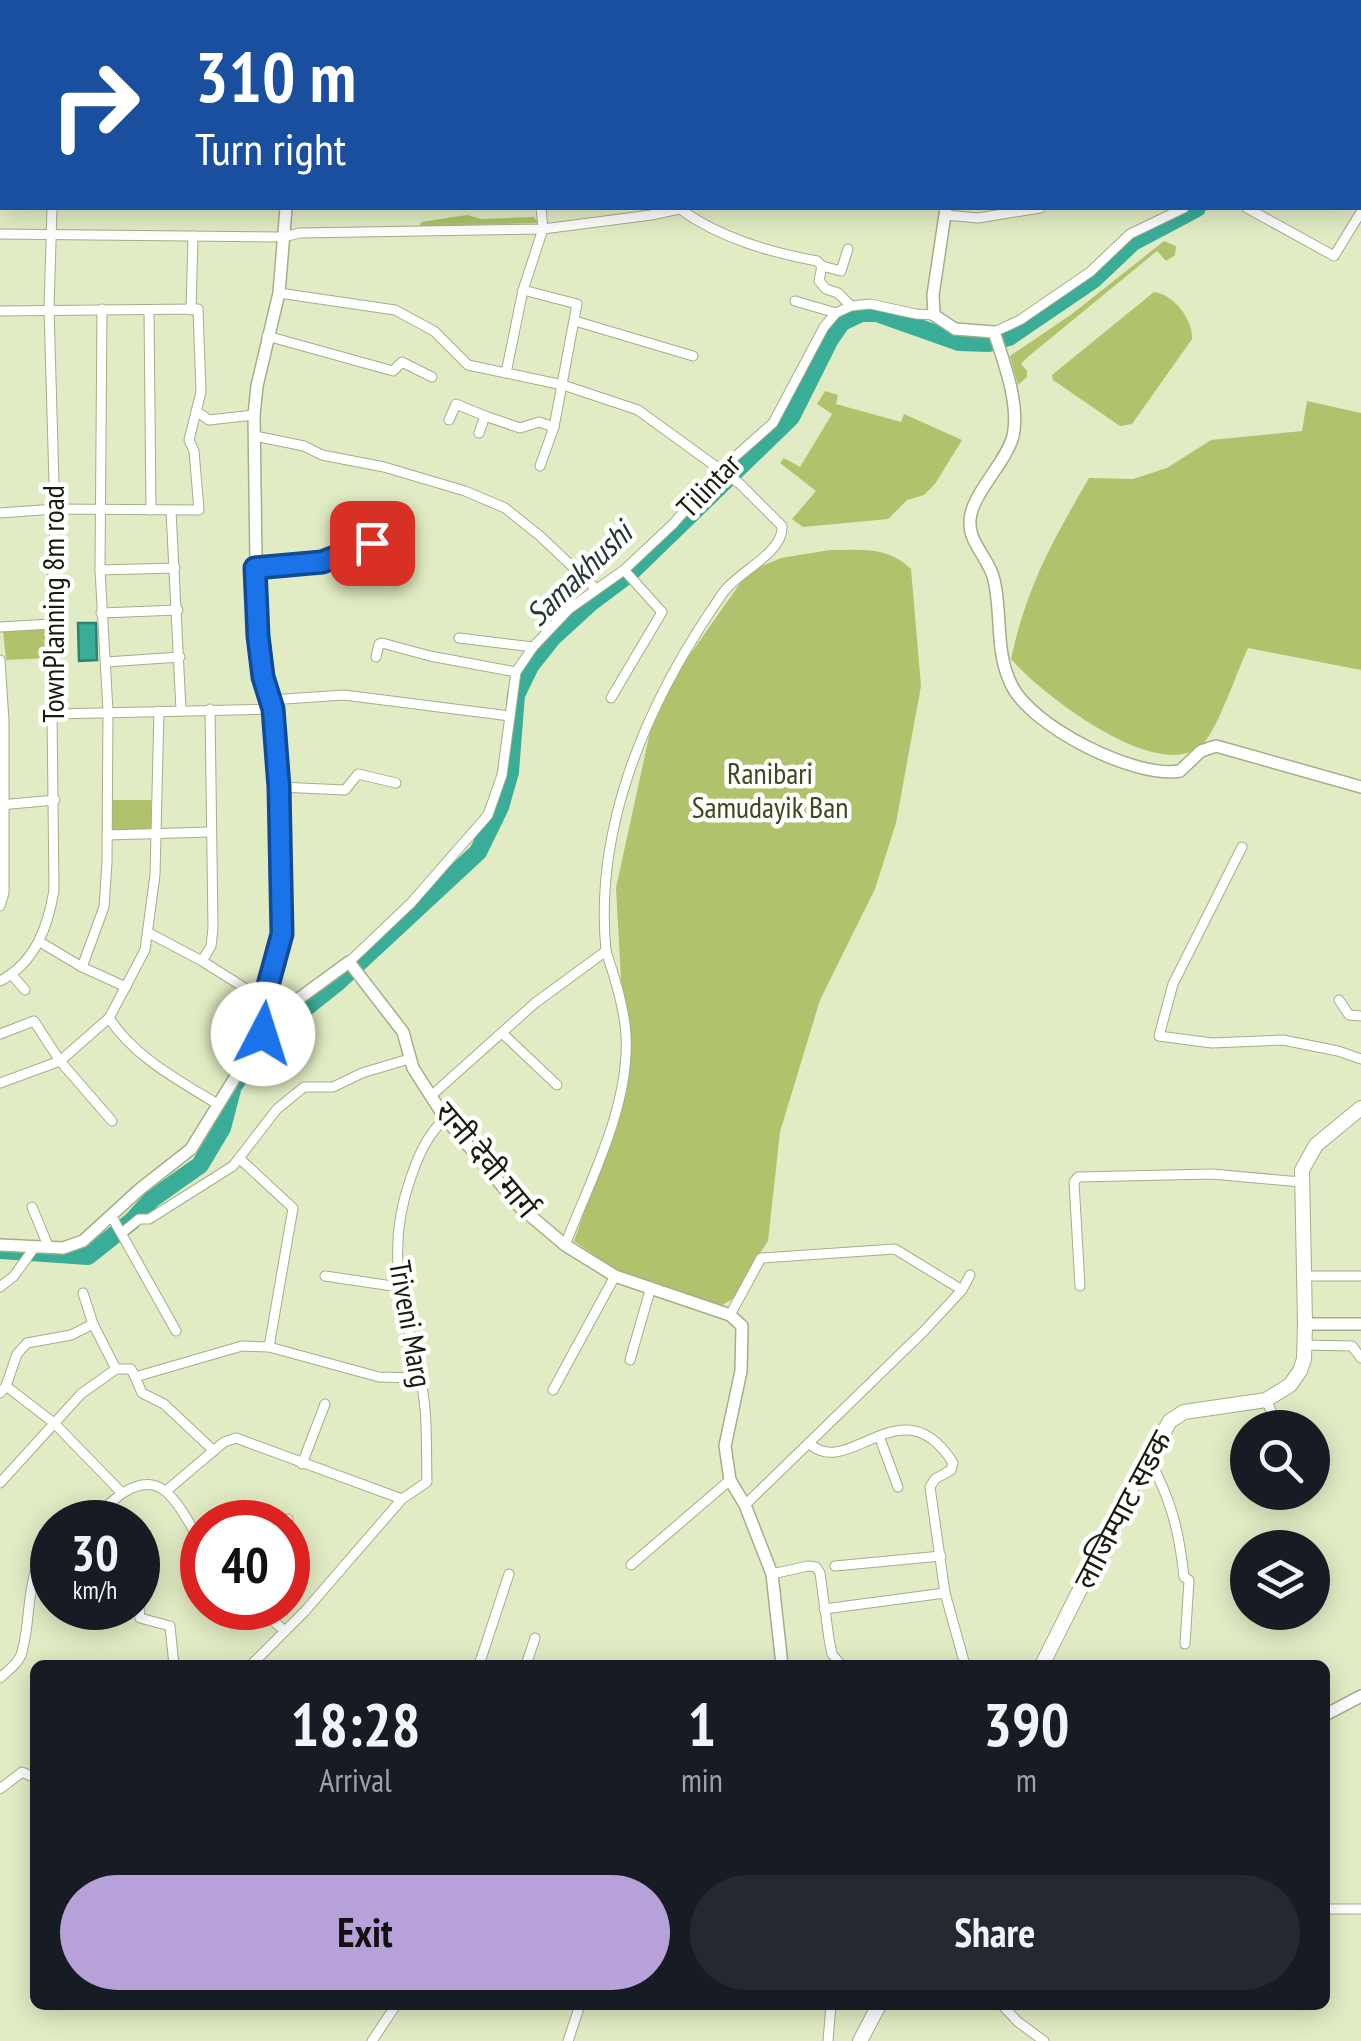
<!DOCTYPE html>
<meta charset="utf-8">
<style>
:root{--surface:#171b24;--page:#242831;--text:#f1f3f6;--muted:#9ea1a6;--accent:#b6a1d8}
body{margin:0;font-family:"PT Sans Narrow","Noto Sans Devanagari",sans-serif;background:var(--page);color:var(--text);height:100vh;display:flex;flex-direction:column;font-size:38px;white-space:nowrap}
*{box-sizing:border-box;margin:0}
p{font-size:32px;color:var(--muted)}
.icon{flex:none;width:55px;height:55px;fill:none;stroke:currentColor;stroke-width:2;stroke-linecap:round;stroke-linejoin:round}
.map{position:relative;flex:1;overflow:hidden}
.drawer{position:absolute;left:30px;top:1660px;width:1300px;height:350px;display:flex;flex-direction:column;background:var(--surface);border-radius:15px;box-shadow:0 5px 25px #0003}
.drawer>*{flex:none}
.guide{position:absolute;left:0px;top:0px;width:1362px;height:210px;box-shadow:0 5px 25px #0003;background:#1a4fa0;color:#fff;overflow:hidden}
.controls{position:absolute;left:1230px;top:1410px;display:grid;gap:20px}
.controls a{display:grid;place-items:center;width:100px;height:100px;border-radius:50%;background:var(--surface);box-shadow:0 5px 25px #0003;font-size:50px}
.speed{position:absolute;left:30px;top:1500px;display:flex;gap:20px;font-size:50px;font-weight:700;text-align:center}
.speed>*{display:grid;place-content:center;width:130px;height:130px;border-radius:50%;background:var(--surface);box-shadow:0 5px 25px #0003;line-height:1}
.speed small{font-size:25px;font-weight:400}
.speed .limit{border:15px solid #d22;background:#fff;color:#111}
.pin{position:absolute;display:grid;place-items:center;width:85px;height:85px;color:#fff;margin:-42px;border-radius:20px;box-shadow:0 5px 15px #0006}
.me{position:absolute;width:110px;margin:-55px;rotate:5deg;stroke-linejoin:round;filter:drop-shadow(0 0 8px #0008)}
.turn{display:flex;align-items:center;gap:35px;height:210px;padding:0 30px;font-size:45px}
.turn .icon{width:130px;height:130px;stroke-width:2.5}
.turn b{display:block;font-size:70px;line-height:85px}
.eta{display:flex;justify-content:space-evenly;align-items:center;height:170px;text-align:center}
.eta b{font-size:60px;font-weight:700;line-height:70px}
.primary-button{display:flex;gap:20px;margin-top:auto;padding:20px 30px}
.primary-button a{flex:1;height:115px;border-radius:60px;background:var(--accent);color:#111;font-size:40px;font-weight:700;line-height:115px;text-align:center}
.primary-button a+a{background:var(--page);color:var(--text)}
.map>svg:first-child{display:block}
.green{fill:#b0c26c}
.water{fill:#3aad99;stroke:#30826f;stroke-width:2.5}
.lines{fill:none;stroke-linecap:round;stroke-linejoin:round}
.river{stroke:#3aad99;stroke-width:18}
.minor-casing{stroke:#a5ae88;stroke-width:11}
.tertiary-casing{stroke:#a5ae88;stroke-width:14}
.secondary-casing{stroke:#a5ae88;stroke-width:15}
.primary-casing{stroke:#a5ae88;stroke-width:16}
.trunk-casing{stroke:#a5ae88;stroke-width:18}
.minor{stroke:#fff;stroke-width:9}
.tertiary{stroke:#fff;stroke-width:11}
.secondary{stroke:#fff;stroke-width:12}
.primary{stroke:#fff;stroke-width:14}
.trunk{stroke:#fff;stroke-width:15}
.route-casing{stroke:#114b97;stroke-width:25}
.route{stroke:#1a73e8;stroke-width:18}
.labels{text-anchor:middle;stroke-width:9;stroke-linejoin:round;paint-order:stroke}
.street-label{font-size:30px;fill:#191c0d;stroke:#fff}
.park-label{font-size:30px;fill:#40481d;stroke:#fff}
.water-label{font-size:32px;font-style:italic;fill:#213a34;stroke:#fff}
</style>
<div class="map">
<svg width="1361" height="2041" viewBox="0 0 1361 2041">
<rect width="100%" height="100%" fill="#e2ecc4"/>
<g class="green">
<polygon points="467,215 481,219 534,217 538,223 420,226 421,222"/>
<polygon points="1164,241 1176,246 1175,255 1166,261 1157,251 1029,356 1021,364 1027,371 1027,377 1018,385 1010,356 1072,314"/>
<path d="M1154 292C1173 294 1193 319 1192 339L1132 424 1120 426 1053 380 1052 375Z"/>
<polygon points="825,391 838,395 836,404 901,422 904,414 962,440 935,484 924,495 907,500 888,519 803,527 792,519 816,491 780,463 784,458 800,467 832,414 817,404"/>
<path d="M1307 401 1361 413V670L1248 648C1238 669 1217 731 1202 745 1158 785 1040 693 1011 659 1027 586 1052 542 1089 478L1133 479 1167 468 1211 440 1302 431Z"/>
<path d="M830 550C860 550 888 546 911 569L921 686 896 823 875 889 820 1000 780 1132 768 1241 748 1271 739 1295 716 1309 614 1269 574 1241 627 1091 616 888 650 732 677 673 748 572 781 558Z"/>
<polygon points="46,629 49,658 6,660 3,631"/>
<rect x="111" y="800" width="40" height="32"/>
</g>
<polygon class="water" points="96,623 97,660 79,661 78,623"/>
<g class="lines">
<g class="river">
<polyline points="1360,36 1361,36"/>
<polyline points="0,1250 88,1256 132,1221 152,1199 200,1165 222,1128 233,1086 270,1036 338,982 478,852 500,807 510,772 516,695 530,666 553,637 590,603 630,573 791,417 830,339 842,322 861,313 877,313 959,342 989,343 1009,337 1094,279 1133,242 1197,208"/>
</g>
<g class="minor-casing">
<g id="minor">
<polyline points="206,0 216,2"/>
<polyline points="1096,0 1097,2"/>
<polyline points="295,2 295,0"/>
<polyline points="600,2 601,0"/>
<polyline points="956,2 960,0"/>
<polyline points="1293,2 1294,0"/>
<polyline points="0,8 2,8"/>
<polyline points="1360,15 1361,15"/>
<polyline points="1360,67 1361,68"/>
<polyline points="0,100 2,101"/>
<polyline points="0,111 2,108"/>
<polyline points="1360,119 1361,120"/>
<polyline points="0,163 2,163"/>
<polyline points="1247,208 1334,256 1361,212"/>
<path d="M680 209C720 238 769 252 817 261L822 266 819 281 826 289 838 293 851 306"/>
<polyline points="946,215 978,218 1040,208"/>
<polyline points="0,234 283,237 300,233 543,229 651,215 684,208"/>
<polyline points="822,266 841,271 848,249"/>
<path d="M279 293 395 310 434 331 468 365 563 385 638 410 740 484 782 526C784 551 743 570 728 587 721 594 716 604 710 612 644 711 594 830 606 951L535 1003 432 1095"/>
<polyline points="795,301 836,313"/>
<polyline points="149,310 151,510"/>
<polyline points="191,310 193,236"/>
<polyline points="0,311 198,309 201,392 189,440 194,451 199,510 55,509 0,513"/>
<polyline points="575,321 693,356"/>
<polyline points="994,332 1020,320 1090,272 1130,234 1184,208"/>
<polyline points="267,336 393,371 402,362 432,377"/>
<polyline points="506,373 523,290 543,229 541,208"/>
<polyline points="196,411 209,420 254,415"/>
<polyline points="449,420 456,404 485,416"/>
<polyline points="479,433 485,416 520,428 539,422 554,427 577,304 523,290"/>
<polyline points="255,436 304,446 322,455 384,467 465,491 505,508 540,536 595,588"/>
<polyline points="540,466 554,427"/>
<polyline points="171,511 181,710"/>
<polyline points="255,568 322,562 372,543"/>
<polyline points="100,570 175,568"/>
<polyline points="101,613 178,610"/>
<polyline points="0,627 51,624"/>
<polyline points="459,638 533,647"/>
<polyline points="376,657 379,644 382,643 430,656 516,672"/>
<polyline points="0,660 4,721 4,893 0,906"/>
<polyline points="106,662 180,657"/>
<polyline points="611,698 662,612 624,570"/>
<polyline points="270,700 344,695 510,716"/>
<polyline points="54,714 273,709"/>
<polyline points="279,787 345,790 358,774 396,783"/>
<polyline points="0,805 55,800"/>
<polyline points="107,835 210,832"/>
<polyline points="1242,847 1173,984 1159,1036 1212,1043 1283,1040 1338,1051 1361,1059"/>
<polyline points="149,933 202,961 264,1000"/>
<polyline points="40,942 82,967 126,987"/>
<polyline points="202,961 211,946 213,928 210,709"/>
<polyline points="349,962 411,903 488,815 502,775 516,672 533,647 569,609 624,570 673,524 721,469 773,423 824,327 836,313 851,306 870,304 916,314 934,315"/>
<polyline points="82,967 104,907 107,862 108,711 100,570 102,309"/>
<polyline points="12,975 25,990"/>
<path d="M0 981C35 963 48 927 54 890L51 624 55 518 49 309 52 208"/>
<polyline points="1339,1000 1349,1015 1361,1016"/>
<path d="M109 1018C134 1057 180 1081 219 1105"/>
<polyline points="502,1033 557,1085"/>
<polyline points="0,1034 34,1021 60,1061 112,1121"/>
<polyline points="0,1083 60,1061 109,1018 145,950 155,875 159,711"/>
<polyline points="32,1207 49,1248"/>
<polyline points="112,1217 176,1331"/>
<polyline points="123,1232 139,1219 149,1219 233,1166 277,1109 304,1087 333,1087 362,1073 409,1059"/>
<path d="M565 1245C590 1181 630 1106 626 1035 624 1006 615 979 606 951"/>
<polyline points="325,1276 399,1287"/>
<polyline points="1304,1276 1361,1276"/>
<polyline points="1080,1286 1074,1182 1078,1177 1212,1174 1301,1182"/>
<polyline points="0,1287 14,1276 34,1248"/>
<polyline points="83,1293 93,1324 116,1369"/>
<polyline points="730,1315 761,1258 895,1249 962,1290"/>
<polyline points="1304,1345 1352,1346 1361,1358"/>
<polyline points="269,1347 379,1377 420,1378"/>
<polyline points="630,1360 651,1287"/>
<polyline points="116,1369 131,1369 135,1377 242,1346 269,1347 293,1208 240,1159"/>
<polyline points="135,1377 142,1393 164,1404 214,1451"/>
<polyline points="6,1386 54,1423 122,1493"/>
<polyline points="553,1390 615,1276"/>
<polyline points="0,1393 6,1386 17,1354 27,1343 71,1335 93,1324"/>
<polyline points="1266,1400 1279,1428"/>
<polyline points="879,1436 898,1487"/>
<path d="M809 1443C848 1482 902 1381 953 1463L951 1470 935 1479 930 1487 945 1593 965 1665"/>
<path d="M1148 1457C1171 1499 1179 1530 1184 1577L1189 1580 1185 1644"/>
<polyline points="302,1464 325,1404"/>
<polyline points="0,1483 81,1394 116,1369"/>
<polyline points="166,1491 224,1442 236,1438 402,1499"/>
<polyline points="745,1505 924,1331 962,1290 970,1275"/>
<path d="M91 1522C107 1505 139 1470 165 1491 180 1503 192 1529 202 1544"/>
<polyline points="284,1522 288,1519"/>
<polyline points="631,1565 730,1480"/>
<polyline points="835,1566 941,1556"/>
<polyline points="772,1574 808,1566 816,1567 820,1573 829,1639 832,1654 841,1665"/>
<polyline points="138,1598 140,1618 170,1626 174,1665"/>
<polyline points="258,1608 285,1631"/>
<polyline points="824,1609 945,1593"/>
<path d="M251 1665 305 1611 402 1499 427 1482C426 1448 428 1414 421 1382 405 1307 383 1255 411 1177 419 1154 427 1136 445 1118"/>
<polyline points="479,1665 509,1574"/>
<polyline points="526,1665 535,1638"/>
<path d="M0 1678C7 1671 18 1664 21 1655 33 1619 23 1572 52 1543"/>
<polyline points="0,1789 22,1772 35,1778"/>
<polyline points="1325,1909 1361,1909"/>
<polyline points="1002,2005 1018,2022 1044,2041"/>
<polyline points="372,2041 396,2005"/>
<polyline points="568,2041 580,2005"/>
<polyline points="828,2041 831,2005"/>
</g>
</g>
<g class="tertiary-casing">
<g id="tertiary">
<path d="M946 208 933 295 934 315 955 329 994 332C1004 362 1020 405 1013 436 1006 464 968 497 970 524 970 544 990 560 994 580 1002 613 995 652 1011 684 1030 726 1135 779 1180 771L1201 751 1216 746 1361 787"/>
<polyline points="271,1019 264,1000 282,934 279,787 273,709 263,677 257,635 254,415 257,386 279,293 286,208"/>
<polyline points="0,1245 63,1248 83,1241 140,1189 191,1149 271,1019 349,962 403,1032 413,1068 445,1118 520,1207 565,1245 615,1276 730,1315 742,1326 741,1371 725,1446 730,1480 745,1505 772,1574 782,1665"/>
<polyline points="1305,1324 1361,1324"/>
<polyline points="1325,1715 1361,1696"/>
</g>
</g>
<g class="secondary-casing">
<polyline id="secondary" points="490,2 493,0"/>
</g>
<g class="primary-casing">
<g id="primary">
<polyline points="1042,1665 1129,1492 1170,1421 1184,1412 1266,1400 1290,1385 1300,1371 1304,1359 1305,1324 1302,1170 1316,1145 1361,1108"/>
<polyline points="860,2041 879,2005"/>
</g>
</g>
<g class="trunk-casing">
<g id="trunk">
<polyline points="1019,2 1024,0"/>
<polyline points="0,201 2,201"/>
</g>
</g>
<use href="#minor" class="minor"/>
<use href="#tertiary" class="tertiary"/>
<use href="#secondary" class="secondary"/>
<use href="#primary" class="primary"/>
<use href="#trunk" class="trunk"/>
</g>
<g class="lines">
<g class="route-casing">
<polyline id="route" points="263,1034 272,1019 264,1000 282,934 279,787 273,709 263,677 258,636 255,568 322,562 372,543"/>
</g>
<use href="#route" class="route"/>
</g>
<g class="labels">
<g class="street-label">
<text transform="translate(709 486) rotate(-46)" y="10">Tilintar</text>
<text transform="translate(54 604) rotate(-90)" y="10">TownPlanning 8m road</text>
<text transform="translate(486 1160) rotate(50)" y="10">रानी देवी मार्ग</text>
<text transform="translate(410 1324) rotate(80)" y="10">Triveni Marg</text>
<text transform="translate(1123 1510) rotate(-62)" y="10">लाजिम्पाट सडक</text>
</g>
<g class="park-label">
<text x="770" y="784">Ranibari<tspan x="770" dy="34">Samudayik Ban</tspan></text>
</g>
<g class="water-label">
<text transform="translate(579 574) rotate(-44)" y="11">Samakhushi</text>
</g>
</g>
</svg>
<div class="controls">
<a><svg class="icon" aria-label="search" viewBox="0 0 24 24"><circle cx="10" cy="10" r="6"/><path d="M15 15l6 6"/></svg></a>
<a><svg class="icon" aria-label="layers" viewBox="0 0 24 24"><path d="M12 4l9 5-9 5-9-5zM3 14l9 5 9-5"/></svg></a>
</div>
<div class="speed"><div>30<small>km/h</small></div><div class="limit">40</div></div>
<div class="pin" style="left:372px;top:543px;background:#d93025"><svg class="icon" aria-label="arrive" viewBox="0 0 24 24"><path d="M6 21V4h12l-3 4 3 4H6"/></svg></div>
<svg class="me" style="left:263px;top:1034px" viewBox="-20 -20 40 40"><circle r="19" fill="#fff"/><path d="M0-13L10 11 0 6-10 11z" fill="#1a73e8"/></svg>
<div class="guide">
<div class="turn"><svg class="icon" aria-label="right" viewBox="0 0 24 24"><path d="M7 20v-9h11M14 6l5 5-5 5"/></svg><div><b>310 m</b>Turn right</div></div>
</div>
<section class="drawer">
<div class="eta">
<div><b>18:28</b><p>Arrival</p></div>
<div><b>1</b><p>min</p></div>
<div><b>390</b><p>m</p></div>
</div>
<div class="primary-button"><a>Exit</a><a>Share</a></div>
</section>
</div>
